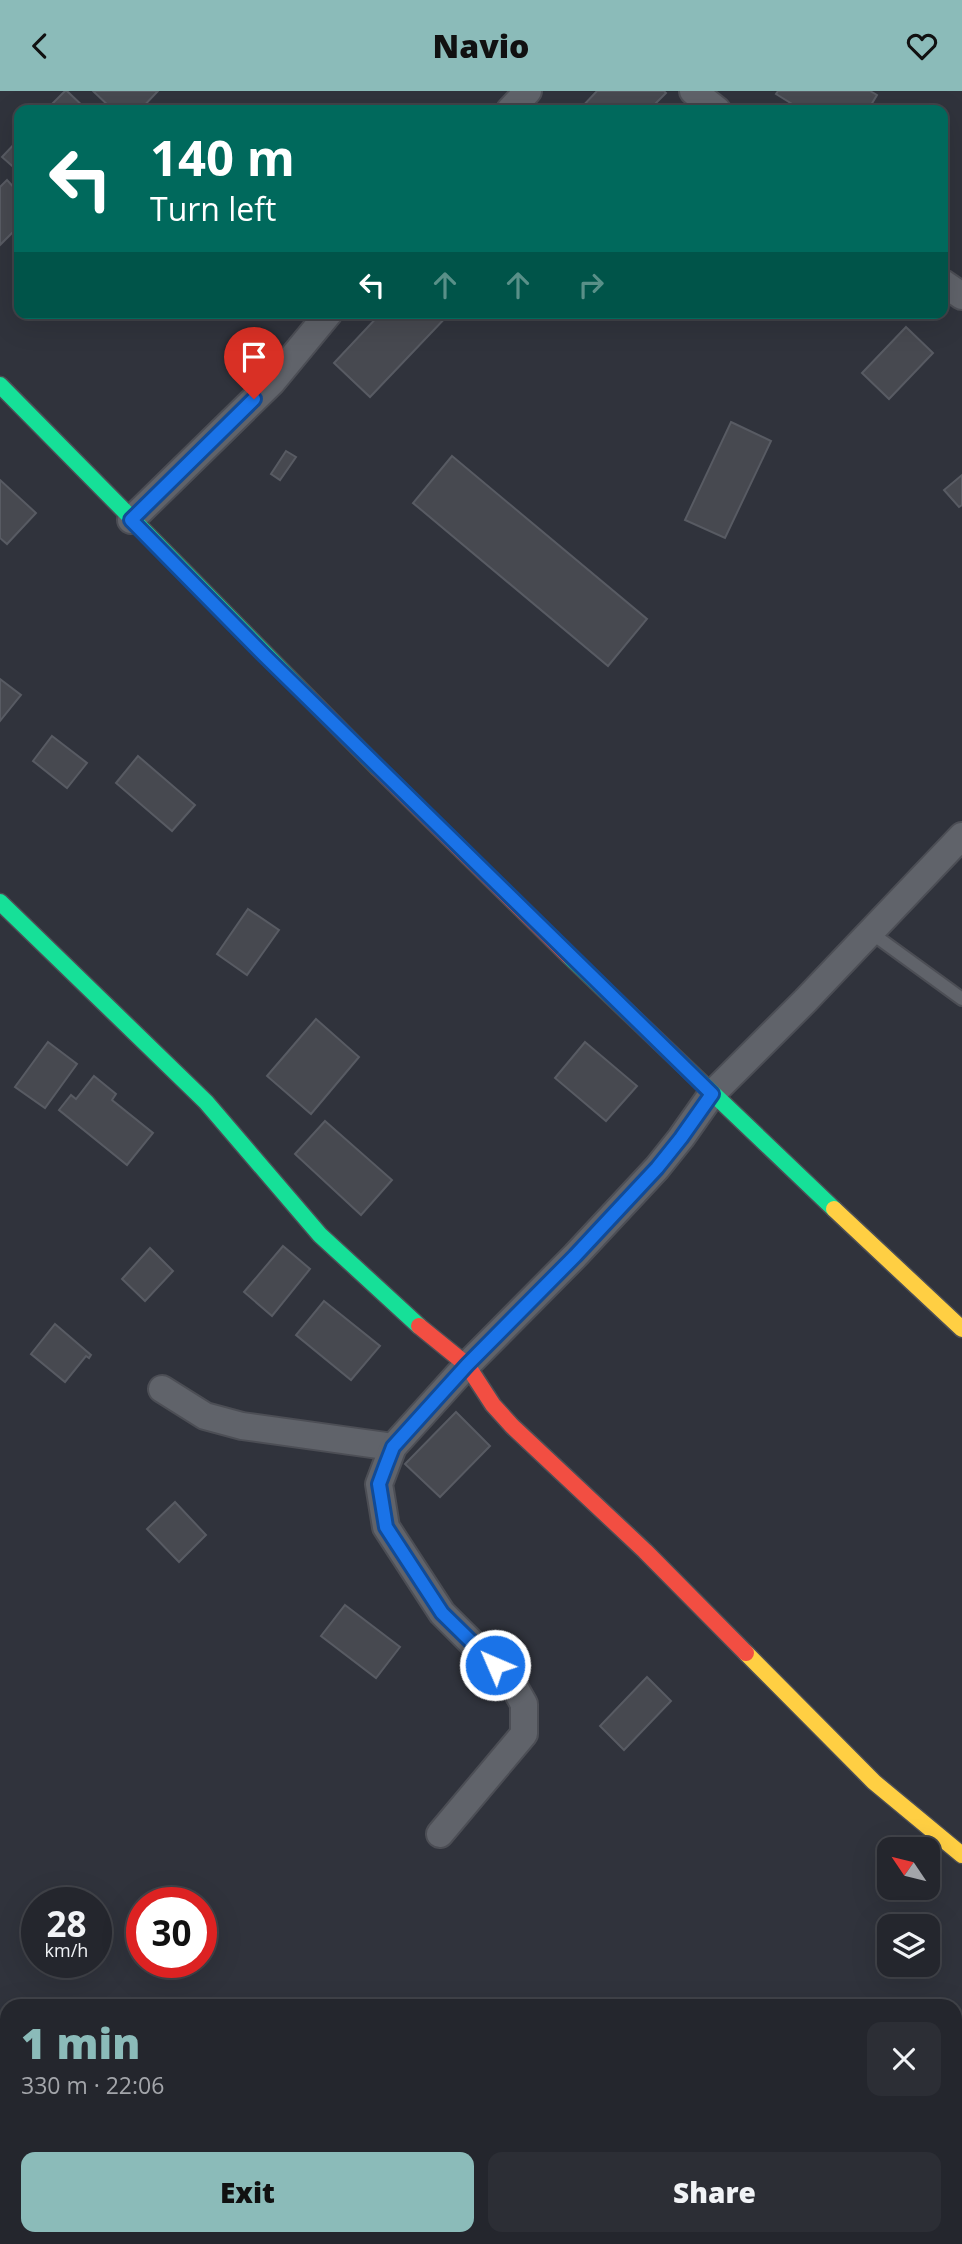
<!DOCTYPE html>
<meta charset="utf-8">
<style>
:root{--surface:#24262d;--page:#2c2e35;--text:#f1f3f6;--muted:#a3a5aa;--line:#414349;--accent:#8bbbb9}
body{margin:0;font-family:"Open Sans",sans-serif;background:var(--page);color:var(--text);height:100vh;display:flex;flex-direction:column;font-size:26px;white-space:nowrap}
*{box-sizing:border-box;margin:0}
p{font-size:23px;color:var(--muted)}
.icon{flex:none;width:38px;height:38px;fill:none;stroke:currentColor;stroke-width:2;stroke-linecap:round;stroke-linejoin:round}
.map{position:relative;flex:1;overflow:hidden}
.side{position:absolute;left:0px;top:1908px;width:962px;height:247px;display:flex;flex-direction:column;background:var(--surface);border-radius:21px 21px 0 0;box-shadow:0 7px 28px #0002,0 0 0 2px var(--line)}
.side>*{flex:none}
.hud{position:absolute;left:14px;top:14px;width:934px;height:214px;border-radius:14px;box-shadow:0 7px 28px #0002,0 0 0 2px var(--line);background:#00695c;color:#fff;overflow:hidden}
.needle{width:46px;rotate:305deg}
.tools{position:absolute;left:877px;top:1746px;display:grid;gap:14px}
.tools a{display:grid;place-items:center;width:63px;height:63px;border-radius:14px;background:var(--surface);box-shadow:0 7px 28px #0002,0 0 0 2px var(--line);font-size:35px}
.speed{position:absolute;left:21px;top:1796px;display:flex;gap:14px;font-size:35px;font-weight:700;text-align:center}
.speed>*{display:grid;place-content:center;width:91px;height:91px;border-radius:50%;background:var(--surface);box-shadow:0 7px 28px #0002,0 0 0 2px var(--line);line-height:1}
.speed small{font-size:18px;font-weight:400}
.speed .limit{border:10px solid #d22;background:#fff;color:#111}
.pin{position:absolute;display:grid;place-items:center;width:60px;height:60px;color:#fff;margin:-72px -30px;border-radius:50% 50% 50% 0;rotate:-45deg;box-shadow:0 0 7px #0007}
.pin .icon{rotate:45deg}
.me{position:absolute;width:77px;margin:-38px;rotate:315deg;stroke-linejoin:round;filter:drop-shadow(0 0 5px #0008)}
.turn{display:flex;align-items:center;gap:24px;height:147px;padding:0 21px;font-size:32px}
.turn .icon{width:91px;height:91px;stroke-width:2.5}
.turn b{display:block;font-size:49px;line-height:60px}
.lanes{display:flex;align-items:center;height:66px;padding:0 21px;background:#0003;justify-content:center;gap:35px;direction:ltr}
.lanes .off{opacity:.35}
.round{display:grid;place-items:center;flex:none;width:74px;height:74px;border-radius:14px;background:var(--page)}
.headline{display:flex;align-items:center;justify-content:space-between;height:119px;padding:0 21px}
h1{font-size:42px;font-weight:800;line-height:52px;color:var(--accent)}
.action{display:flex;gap:14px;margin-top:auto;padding:14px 21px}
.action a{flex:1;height:80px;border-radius:14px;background:var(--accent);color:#111;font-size:28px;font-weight:800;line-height:80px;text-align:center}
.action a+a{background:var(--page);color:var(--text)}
header{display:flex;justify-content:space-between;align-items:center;height:91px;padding:0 21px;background:var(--accent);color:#111;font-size:32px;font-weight:800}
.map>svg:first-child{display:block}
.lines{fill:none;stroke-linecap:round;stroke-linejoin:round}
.stream{stroke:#424c65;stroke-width:10}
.building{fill:#474950;stroke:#585b63;stroke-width:2}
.lane-casing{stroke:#4c4e55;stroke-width:16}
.street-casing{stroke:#4c4e55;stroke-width:30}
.fast-casing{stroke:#4c4e55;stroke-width:19}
.slow-casing{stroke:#4c4e55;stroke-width:19}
.jam-casing{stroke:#4c4e55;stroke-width:19}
.lane{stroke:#60636a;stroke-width:12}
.street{stroke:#60636a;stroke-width:26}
.fast{stroke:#16e098;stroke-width:16}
.slow{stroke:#ffcf43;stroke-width:16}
.jam{stroke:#f24e42;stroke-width:16}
.route-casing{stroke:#114b97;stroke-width:18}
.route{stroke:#1a73e8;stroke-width:12}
</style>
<header><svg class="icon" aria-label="back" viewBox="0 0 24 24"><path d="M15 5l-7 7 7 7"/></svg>Navio<svg class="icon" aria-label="heart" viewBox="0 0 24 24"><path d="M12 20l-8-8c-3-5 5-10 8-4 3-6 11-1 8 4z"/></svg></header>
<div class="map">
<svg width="962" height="2153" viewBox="0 0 962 2153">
<rect width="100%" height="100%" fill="#30333c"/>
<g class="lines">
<g class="stream">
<polyline points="0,1975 7,1983"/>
<polyline points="343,2147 356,2153"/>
</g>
</g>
<g class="building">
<polygon points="65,0 67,0 87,19 46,19"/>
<polygon points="93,0 158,0 140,19 113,19"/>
<polygon points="597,0 664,0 666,2 649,19 579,19"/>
<polygon points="778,0 870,0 877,4 868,19 802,19 776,3"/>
<polygon points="19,48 19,81 2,66"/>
<polygon points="7,89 19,102 19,135 0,154 0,96"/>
<polygon points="381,222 450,222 370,306 334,272"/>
<polygon points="906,236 933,262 889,308 862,282"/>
<polygon points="731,331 771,350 725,447 685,429"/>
<polygon points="286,360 296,366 280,389 271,383"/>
<polygon points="452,365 647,528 608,575 413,412"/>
<polygon points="962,384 962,414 959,416 944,399"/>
<polygon points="0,389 36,422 7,453 0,447"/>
<polygon points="0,588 21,604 0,630"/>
<polygon points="52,645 87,672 67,697 33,670"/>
<polygon points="138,665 195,714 172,740 116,692"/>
<polygon points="248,818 279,839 247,884 217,863"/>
<polygon points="316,928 359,966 311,1023 267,985"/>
<polygon points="48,951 77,973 45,1017 15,996"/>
<polygon points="585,951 637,995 606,1030 555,987"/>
<polygon points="94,985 116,1003 112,1009 153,1042 127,1074 59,1019 71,1004 76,1008"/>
<polygon points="325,1030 392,1089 361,1124 295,1063"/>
<polygon points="283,1155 310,1178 272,1225 244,1201"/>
<polygon points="150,1157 173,1180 145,1210 122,1188"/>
<polygon points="324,1210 380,1255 351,1289 296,1244"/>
<polygon points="55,1233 91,1264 89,1267 86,1265 65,1291 31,1263"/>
<polygon points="456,1321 490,1355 440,1406 405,1373"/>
<polygon points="175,1411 206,1444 179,1471 147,1438"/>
<polygon points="345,1514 400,1556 376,1587 321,1545"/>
<polygon points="647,1586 671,1610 624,1659 600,1635"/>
</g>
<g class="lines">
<g class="lane-casing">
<polyline id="lane" points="870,841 962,908"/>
</g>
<g class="street-casing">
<g id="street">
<polyline points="693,0 717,19"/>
<polyline points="510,19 528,0"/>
<polyline points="943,192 962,205"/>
<polyline points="131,429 272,291 329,222"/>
<polyline points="162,1298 205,1325 242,1335 393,1356"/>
<polyline points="440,1743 524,1643 524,1613 512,1592 442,1522 386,1436 379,1393 393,1356 467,1274 575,1165 657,1077 681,1047 712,1003 805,910 962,745"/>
</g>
</g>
<g class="fast-casing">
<g id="fast">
<polyline points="0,294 378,677"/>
<polyline points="0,811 206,1011 320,1144 419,1235"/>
<polyline points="569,865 834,1118"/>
</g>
</g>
<g class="slow-casing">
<g id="slow">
<polyline points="834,1118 962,1238"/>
<polyline points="746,1562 874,1691 962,1764"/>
</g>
</g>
<g class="jam-casing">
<g id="jam">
<polyline points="378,677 569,865"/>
<polyline points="419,1235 467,1274 493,1314 512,1335 645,1460 746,1562"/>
</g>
</g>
<use href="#lane" class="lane"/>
<use href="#street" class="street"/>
<use href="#fast" class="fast"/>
<use href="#slow" class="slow"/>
<use href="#jam" class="jam"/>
</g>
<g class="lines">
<g class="route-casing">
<polyline id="route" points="254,308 131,429 265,565 712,1003 681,1047 657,1077 575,1165 467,1274 393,1356 386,1374 379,1393 386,1436 442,1522 495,1574"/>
</g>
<use href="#route" class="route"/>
</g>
</svg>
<div class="tools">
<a><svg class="needle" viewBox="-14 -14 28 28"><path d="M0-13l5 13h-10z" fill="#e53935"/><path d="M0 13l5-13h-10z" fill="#a3a5aa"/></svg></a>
<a><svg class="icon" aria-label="layers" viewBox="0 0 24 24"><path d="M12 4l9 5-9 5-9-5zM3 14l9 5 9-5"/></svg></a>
</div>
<div class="speed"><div>28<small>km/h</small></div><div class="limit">30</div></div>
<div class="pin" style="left:254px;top:308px;background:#d93025"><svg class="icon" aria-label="arrive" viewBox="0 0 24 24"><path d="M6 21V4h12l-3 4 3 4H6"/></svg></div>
<svg class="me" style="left:495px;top:1574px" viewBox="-20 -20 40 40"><circle r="17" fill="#1a73e8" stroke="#fff" stroke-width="3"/><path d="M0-11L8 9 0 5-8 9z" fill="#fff"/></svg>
<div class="hud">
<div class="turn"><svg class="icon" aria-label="left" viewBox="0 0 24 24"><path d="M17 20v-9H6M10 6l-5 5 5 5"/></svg><div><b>140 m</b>Turn left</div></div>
<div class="lanes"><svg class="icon" aria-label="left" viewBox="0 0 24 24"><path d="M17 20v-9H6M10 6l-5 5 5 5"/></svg><svg class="icon off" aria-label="ahead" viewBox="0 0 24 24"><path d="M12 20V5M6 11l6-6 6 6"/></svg><svg class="icon off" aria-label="ahead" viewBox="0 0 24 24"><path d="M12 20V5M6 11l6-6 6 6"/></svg><svg class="icon off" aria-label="right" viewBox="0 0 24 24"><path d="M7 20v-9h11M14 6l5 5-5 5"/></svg></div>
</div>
<section class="side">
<div class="headline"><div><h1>1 min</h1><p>330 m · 22:06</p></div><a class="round"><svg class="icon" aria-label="close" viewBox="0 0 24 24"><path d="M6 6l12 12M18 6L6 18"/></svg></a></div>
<div class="action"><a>Exit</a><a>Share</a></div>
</section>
</div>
